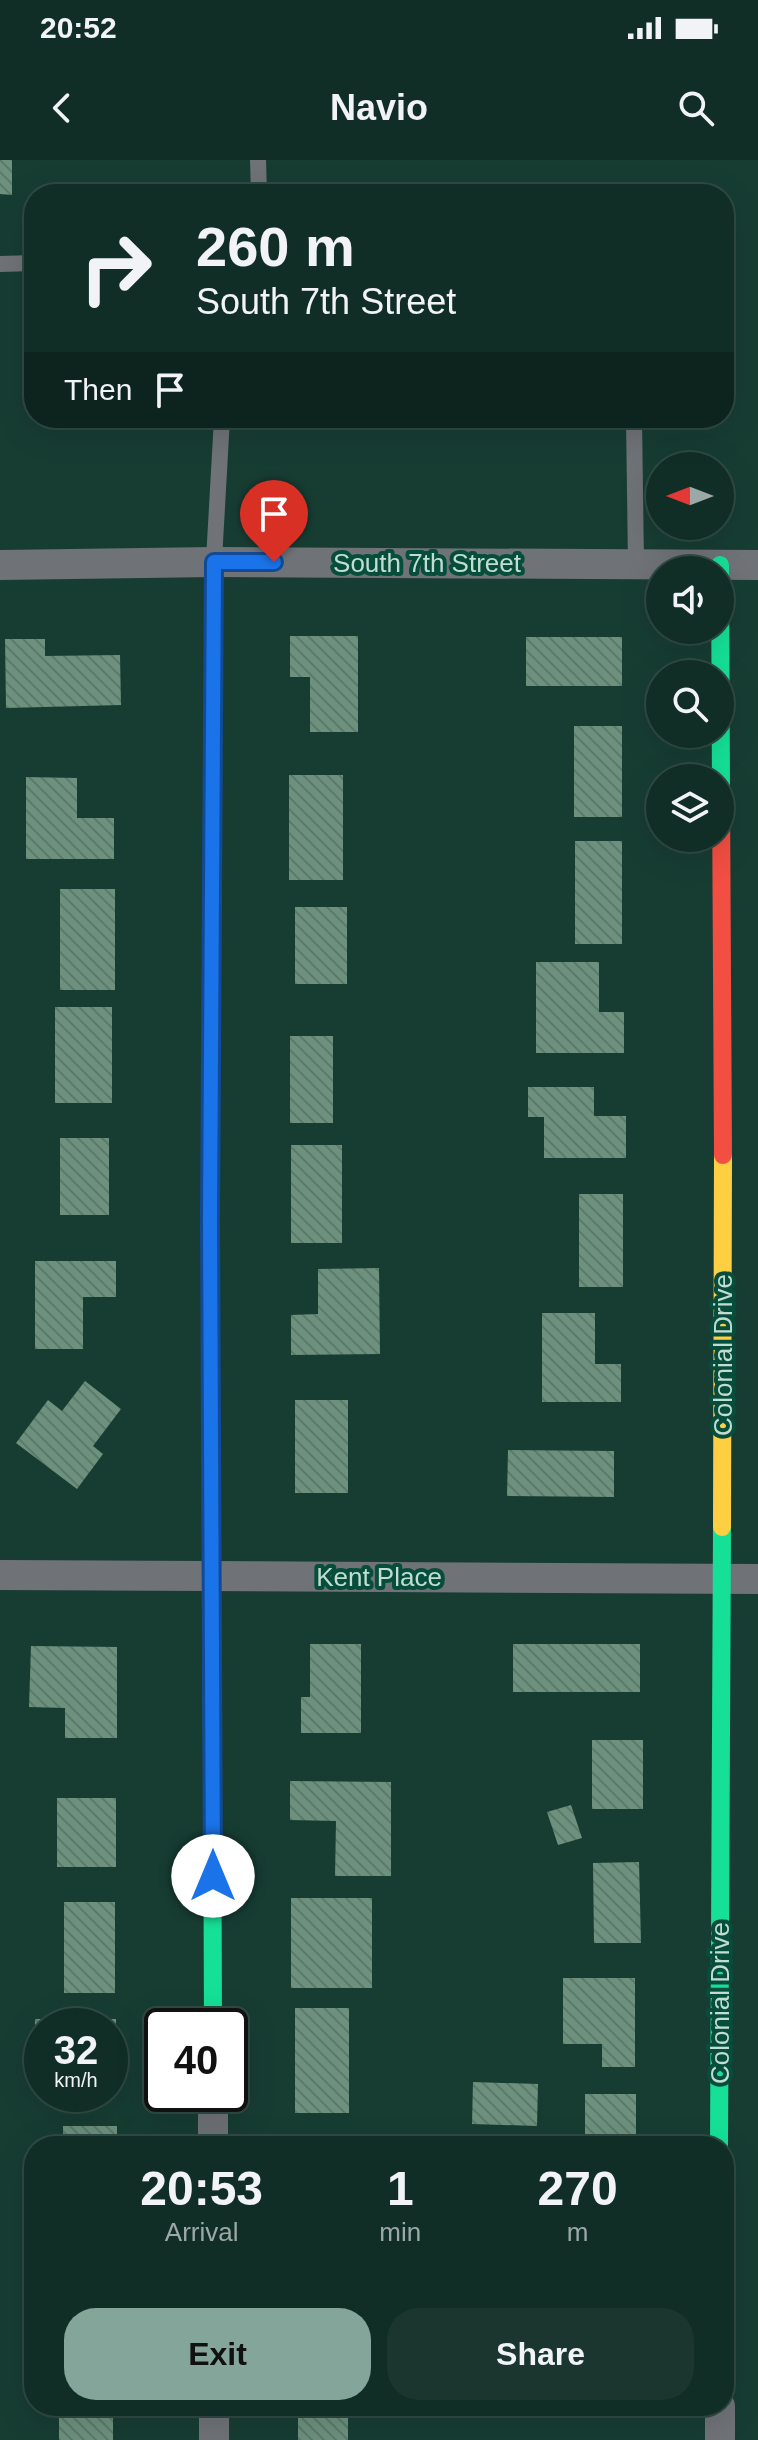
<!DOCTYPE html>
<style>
:root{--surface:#112e26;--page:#1a362e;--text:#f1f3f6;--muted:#9ca8a7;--line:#304a43;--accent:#84a59a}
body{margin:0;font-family:Helvetica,sans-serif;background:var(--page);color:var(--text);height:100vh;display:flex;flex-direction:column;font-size:30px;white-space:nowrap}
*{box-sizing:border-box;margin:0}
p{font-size:26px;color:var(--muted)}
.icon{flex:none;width:44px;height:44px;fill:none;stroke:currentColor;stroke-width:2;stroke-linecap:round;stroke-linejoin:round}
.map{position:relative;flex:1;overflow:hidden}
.side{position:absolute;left:24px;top:1976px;width:710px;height:280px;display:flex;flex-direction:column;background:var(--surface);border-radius:32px;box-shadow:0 8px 32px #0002,0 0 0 2px var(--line)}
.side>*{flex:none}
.top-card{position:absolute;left:24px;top:24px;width:710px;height:244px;border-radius:32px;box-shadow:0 8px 32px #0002,0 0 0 2px var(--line);background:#112e26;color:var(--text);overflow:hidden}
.needle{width:52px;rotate:270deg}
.controls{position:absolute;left:646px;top:292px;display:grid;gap:16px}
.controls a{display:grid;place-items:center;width:88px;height:88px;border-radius:50%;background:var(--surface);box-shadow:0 8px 32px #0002,0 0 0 2px var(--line);font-size:40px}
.speed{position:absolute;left:24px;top:1848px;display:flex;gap:16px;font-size:40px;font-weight:700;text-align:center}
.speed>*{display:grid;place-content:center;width:104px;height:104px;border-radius:50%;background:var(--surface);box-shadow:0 8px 32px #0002,0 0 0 2px var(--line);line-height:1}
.speed small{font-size:20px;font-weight:400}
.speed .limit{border:4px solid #111;border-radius:12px;background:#fff;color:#111}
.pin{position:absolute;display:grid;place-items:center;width:68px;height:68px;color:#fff;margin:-82px -34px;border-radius:50% 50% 50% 0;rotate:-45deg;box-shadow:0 0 8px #0007}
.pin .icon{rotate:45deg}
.me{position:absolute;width:88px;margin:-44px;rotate:0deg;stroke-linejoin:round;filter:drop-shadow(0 0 6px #0008)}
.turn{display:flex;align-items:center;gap:28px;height:168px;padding:0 40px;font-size:36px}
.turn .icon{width:104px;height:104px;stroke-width:2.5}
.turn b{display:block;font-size:56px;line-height:68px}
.then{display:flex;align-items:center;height:76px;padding:0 40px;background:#0003;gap:16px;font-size:30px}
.eta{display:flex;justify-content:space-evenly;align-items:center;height:136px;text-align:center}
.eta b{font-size:48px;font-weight:700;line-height:56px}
.button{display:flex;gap:16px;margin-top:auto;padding:16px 40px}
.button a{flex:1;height:92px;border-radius:32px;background:var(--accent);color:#111;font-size:32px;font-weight:700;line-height:92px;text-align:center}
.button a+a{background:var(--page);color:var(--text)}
.status{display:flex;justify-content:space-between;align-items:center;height:56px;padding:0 40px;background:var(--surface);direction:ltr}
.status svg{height:22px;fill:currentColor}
header{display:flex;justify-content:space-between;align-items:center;height:104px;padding:0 40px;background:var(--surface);font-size:36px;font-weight:700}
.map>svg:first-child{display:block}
.building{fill:url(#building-back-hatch)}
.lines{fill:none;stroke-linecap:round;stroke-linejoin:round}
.lane{stroke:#6f7378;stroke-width:16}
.street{stroke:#6f7378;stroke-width:30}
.fast{stroke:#16e098;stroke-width:18}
.slow{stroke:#ffcf43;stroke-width:18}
.jam{stroke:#f24e42;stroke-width:18}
.route-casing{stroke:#114b97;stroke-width:20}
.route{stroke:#1a73e8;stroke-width:14}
.labels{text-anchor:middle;stroke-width:8;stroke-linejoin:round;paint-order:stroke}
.street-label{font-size:26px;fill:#bfddd1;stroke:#074d3b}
</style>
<div class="status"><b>20:52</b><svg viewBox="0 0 49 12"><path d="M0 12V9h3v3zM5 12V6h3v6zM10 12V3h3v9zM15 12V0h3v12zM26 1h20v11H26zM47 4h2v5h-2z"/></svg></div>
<header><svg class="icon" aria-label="back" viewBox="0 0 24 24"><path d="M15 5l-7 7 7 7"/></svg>Navio<svg class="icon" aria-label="search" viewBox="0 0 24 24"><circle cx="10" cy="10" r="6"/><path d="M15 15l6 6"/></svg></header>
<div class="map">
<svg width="758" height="2280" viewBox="0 0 758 2280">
<defs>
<pattern id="building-back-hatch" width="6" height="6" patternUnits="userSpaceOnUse" patternTransform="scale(2)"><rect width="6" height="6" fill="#6d917e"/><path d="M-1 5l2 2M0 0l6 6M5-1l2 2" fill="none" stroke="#5d796b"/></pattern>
</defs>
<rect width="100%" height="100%" fill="#173d33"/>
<g class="building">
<polygon points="0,0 12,0 12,35 0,34"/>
<polygon points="290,476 358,476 358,572 310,572 310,517 290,517"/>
<rect x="526" y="477" width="96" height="49"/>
<polygon points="5,479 45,479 45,496 120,495 121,545 6,548"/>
<rect x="574" y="566" width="48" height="91"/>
<rect x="289" y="615" width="54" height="105"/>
<polygon points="26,617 77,618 77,658 114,658 114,699 26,699"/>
<rect x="575" y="681" width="47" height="103"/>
<rect x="60" y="729" width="55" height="101"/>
<rect x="295" y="747" width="52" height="77"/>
<polygon points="536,802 599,802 599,852 624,852 624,893 536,893"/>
<rect x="55" y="847" width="57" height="96"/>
<rect x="290" y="876" width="43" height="87"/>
<polygon points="528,927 594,927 594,956 626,956 626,998 544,998 544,957 528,957"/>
<rect x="60" y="978" width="49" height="77"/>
<rect x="291" y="985" width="51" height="98"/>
<rect x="579" y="1034" width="44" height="93"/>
<polygon points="35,1101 116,1101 116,1137 83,1137 83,1189 35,1189"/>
<polygon points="379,1108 380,1194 291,1195 291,1155 318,1154 318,1109"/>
<polygon points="542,1153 595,1153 595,1204 621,1204 621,1242 542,1242"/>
<polygon points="85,1221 121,1249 93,1286 103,1294 77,1329 16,1283 48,1240 62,1251"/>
<rect x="295" y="1240" width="53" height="93"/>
<polygon points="508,1290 614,1291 614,1337 507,1336"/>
<polygon points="310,1484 361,1484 361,1573 301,1573 301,1537 310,1537"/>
<rect x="513" y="1484" width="127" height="48"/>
<polygon points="31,1486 117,1487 117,1578 65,1578 65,1548 29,1547"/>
<rect x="592" y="1580" width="51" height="69"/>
<polygon points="290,1621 391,1622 391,1716 335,1716 336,1661 290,1660"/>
<rect x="57" y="1638" width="59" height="69"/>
<polygon points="571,1645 582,1678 558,1685 547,1652"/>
<polygon points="639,1702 641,1783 594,1783 593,1703"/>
<rect x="291" y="1738" width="81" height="90"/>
<rect x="64" y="1742" width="51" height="91"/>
<polygon points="563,1818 635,1818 635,1907 602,1907 602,1884 563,1884"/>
<rect x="295" y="1848" width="54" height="105"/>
<polygon points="35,1859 116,1859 116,1931 110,1931 110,1866 42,1866 42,1931 35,1931"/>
<polygon points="473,1922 538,1924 537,1966 472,1964"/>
<rect x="585" y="1934" width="51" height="52"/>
<rect x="63" y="1966" width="54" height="20"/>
<rect x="59" y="2246" width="54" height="34"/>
<rect x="298" y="2246" width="50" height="34"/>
</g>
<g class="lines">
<g class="lane">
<polyline points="258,0 259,34"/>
<polyline points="0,104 34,103"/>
<polyline points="634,258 636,404"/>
<polyline points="214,400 222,258"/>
</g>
<g class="street">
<polyline points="0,405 214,402 758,405"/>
<polyline points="0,1415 758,1419"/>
<polyline points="213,1934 213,1986"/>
<polyline points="214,2246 214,2280"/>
<polyline points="720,2246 720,2280"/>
</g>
<g class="fast">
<polyline points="720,405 721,632"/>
<polyline points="210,1016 213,1866"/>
<polyline points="719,1986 722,1367"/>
</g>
<g class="slow">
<polyline points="212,769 214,402"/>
<polyline points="722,1367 723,995"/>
</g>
<g class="jam">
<polyline points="721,632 723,995"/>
<polyline points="210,1016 212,769"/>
</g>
</g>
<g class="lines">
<g class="route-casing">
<polyline id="route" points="213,1716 210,1059 214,402 274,402"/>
</g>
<use href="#route" class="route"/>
</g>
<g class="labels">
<g class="street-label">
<text x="427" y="412">South 7th Street</text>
<text transform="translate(723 1195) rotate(-90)" y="9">Colonial Drive</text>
<text x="379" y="1426">Kent Place</text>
<text transform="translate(720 1843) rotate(-90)" y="9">Colonial Drive</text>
</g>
</g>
</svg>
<div class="controls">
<a><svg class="needle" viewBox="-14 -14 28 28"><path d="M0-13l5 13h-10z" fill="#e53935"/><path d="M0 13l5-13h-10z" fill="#9ca8a7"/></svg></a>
<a><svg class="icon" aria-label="sound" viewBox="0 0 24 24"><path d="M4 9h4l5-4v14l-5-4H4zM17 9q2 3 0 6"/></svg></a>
<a><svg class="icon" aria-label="search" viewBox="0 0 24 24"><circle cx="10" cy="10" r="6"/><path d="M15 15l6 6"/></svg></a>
<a><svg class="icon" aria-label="layers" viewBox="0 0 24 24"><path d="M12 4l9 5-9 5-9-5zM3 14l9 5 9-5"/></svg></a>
</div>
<div class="speed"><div>32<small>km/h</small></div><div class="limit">40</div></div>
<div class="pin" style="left:274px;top:402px;background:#d93025"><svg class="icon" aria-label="arrive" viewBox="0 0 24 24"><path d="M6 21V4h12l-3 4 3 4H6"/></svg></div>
<svg class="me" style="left:213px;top:1716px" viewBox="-20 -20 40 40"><circle r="19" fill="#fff"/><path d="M0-13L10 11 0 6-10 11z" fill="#1a73e8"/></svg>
<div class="top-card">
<div class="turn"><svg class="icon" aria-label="right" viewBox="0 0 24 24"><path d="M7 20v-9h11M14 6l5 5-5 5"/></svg><div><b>260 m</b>South 7th Street</div></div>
<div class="then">Then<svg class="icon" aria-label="arrive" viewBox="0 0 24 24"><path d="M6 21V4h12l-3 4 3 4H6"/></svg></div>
</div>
<section class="side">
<div class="eta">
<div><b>20:53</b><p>Arrival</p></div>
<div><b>1</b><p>min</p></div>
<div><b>270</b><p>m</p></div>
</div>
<div class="button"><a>Exit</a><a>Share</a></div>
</section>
</div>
